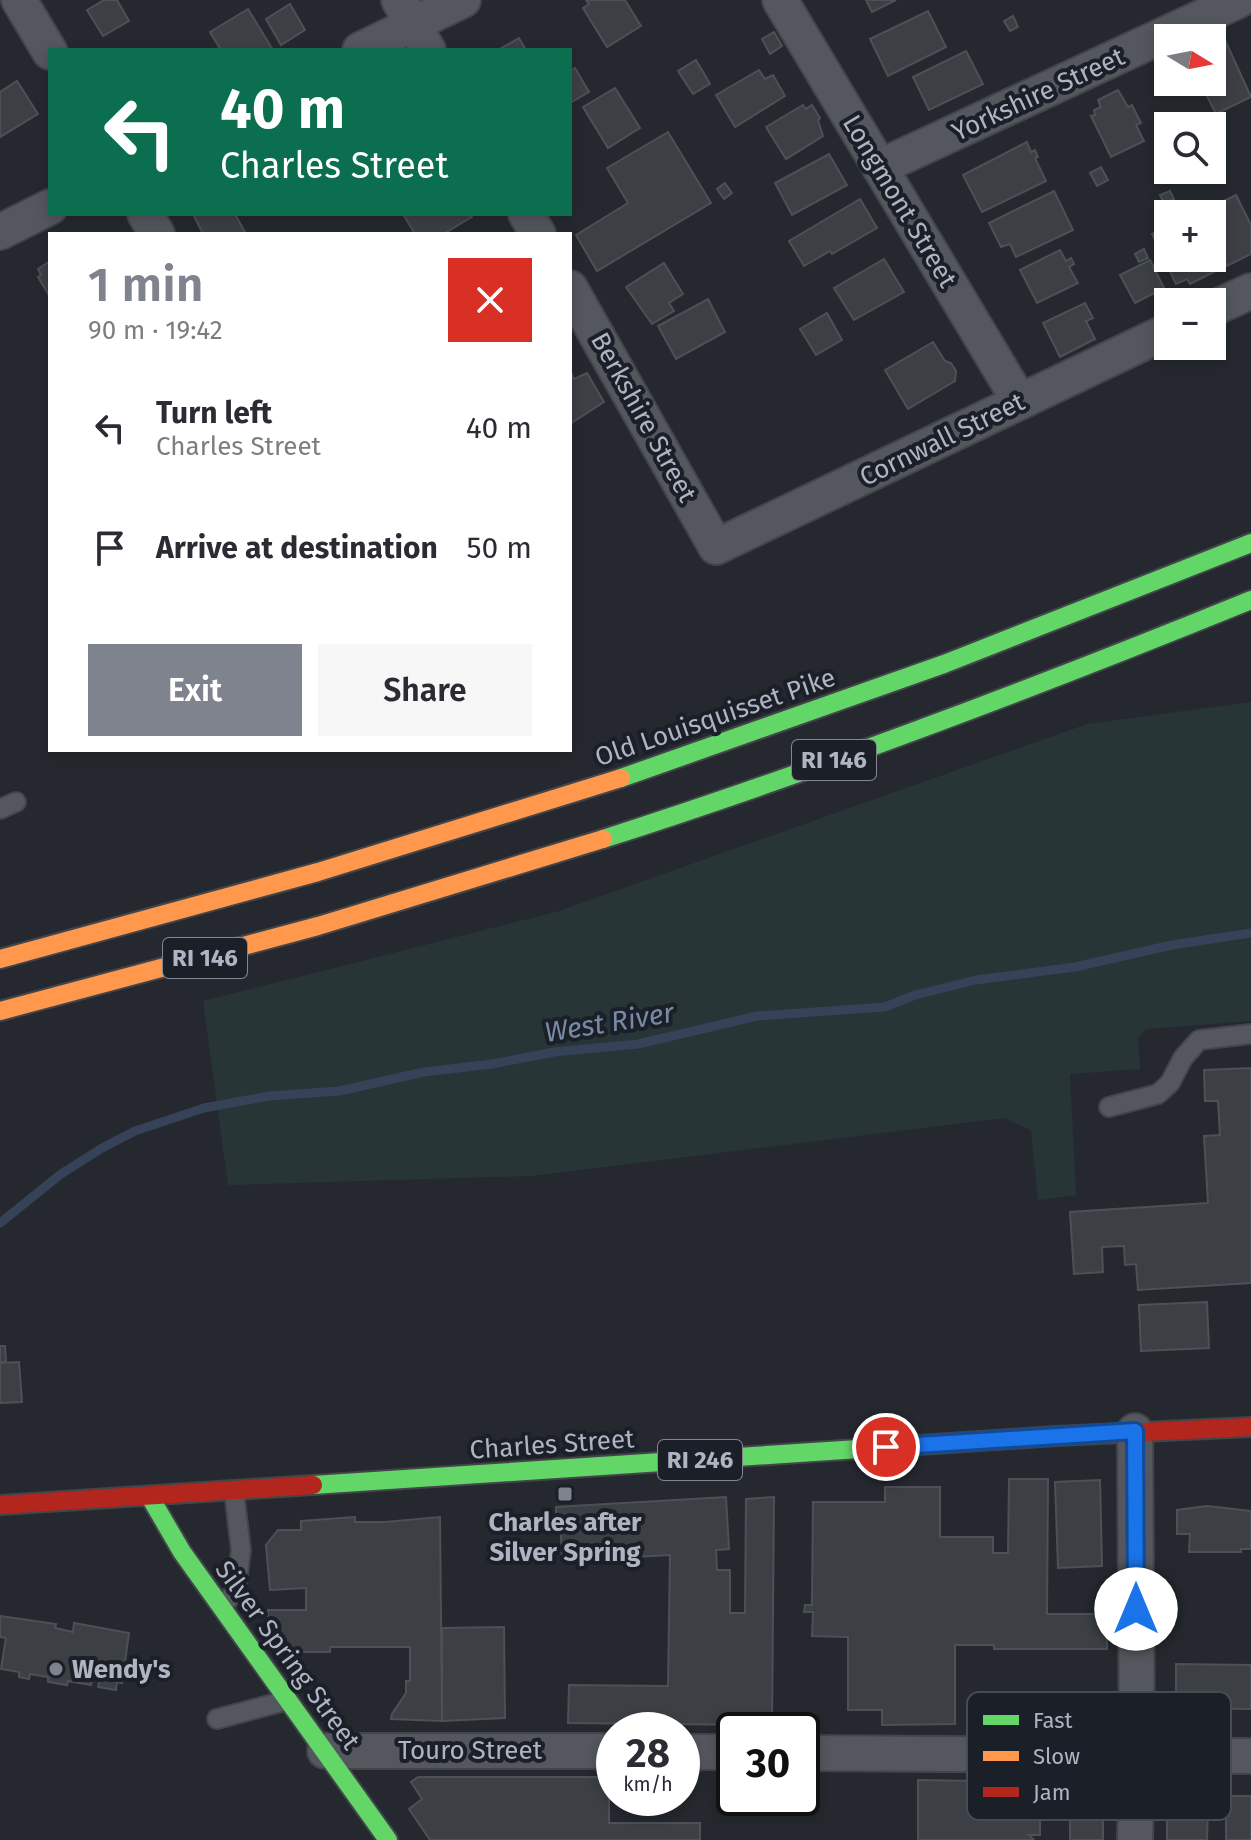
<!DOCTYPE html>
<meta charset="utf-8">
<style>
:root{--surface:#fff;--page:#f7f7f7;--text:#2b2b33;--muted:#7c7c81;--accent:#7e838e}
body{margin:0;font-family:"Fira Sans",sans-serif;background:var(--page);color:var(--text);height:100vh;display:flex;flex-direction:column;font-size:30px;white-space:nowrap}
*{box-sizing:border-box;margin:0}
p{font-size:26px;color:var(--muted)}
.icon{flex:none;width:44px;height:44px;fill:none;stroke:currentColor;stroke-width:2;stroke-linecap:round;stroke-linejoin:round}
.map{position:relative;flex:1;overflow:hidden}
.details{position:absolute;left:48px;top:232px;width:524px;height:520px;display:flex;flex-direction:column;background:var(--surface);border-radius:0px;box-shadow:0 4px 12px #0003}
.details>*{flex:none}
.top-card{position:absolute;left:48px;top:48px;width:524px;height:168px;border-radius:0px;box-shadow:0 4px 12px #0003;background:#0b6e4f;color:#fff;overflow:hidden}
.needle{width:52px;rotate:100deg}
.fabs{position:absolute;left:1154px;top:24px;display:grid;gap:16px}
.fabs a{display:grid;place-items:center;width:72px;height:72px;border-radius:0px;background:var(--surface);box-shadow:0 4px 12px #0003;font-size:40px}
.speed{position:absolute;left:596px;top:1712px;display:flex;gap:16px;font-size:40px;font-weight:700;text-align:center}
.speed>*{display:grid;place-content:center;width:104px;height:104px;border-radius:50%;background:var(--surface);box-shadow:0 4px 12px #0003;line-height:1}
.speed small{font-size:20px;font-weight:400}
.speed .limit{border:4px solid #111;border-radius:12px;background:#fff;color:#111}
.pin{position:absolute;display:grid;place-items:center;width:68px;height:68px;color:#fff;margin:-34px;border:4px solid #fff;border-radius:50%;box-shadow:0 2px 8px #0007}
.me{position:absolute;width:88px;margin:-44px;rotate:0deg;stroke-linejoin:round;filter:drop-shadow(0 0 6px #0008)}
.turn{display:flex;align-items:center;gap:28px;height:168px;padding:0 40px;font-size:36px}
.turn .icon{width:104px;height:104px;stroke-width:2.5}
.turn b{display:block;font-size:56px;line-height:68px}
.round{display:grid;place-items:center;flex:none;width:84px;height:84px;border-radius:0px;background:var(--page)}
.overview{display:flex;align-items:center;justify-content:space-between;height:136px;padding:0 40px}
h1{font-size:48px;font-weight:600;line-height:60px;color:var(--accent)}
.cta{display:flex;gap:16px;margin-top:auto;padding:16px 40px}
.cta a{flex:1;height:92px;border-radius:0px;background:var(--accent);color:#fff;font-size:32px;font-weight:600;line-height:92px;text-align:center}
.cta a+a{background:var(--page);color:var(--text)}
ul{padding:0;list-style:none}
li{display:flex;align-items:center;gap:24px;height:120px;padding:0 40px}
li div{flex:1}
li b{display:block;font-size:30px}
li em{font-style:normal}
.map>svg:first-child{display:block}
.green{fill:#273537}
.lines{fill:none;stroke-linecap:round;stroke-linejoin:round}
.stream{stroke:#364257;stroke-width:9}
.building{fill:#3c3f44;stroke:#4c5057;stroke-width:2}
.lane-casing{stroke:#42454a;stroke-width:22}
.street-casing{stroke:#42454a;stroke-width:38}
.fast-casing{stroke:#42454a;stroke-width:22}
.slow-casing{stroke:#42454a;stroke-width:22}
.jam-casing{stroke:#42454a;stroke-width:22}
.lane{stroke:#54575e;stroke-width:18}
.street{stroke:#54575e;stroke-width:34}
.fast{stroke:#63d668;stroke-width:18}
.slow{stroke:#ff974d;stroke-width:18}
.jam{stroke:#b3261e;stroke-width:18}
.route-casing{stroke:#114b97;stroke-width:20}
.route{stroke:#1a73e8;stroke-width:14}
.poi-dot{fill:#7e838e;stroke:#1a1f28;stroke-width:3}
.labels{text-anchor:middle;stroke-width:8;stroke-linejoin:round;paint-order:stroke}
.shield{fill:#1a1f28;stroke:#828793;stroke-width:2}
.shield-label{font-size:24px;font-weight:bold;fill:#aeb4c1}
.street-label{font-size:26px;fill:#aeb4c1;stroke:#1a1f28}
.poi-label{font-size:26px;font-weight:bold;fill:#aeb4c1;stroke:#1a1f28}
.water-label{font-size:28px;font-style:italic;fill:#798aa7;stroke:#1a1f28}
.key{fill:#1a1f28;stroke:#464c56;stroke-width:2}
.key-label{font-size:22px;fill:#aeb4c1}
</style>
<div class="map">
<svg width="1251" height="1840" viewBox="0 0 1251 1840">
<rect width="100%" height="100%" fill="#25292f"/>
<polygon class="green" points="1251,702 1251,1021 1146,1029 1138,1038 1140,1069 1070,1074 1076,1195 1038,1200 1031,1130 1004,1118 531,1176 228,1185 203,1001 556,912 1087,724"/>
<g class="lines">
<polyline class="stream" points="0,1223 61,1174 102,1148 135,1131 204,1108 269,1096 339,1091 424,1072 492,1064 554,1052 638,1044 757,1016 885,1007 915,995 976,980 1075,967 1172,945 1251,933"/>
</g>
<g class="building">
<polygon points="104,0 117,0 129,21 103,36 87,10"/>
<polygon points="586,0 625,0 641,26 607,47 583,8 589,4"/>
<polygon points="866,0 896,0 872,12"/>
<polygon points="290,4 305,30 281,45 266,19"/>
<polygon points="248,9 273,50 221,50 210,32"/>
<polygon points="928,11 946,47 888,76 870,39"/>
<polygon points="1013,16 1018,27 1010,31 1004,21"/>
<polygon points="774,32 782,46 770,54 762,39"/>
<polygon points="519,38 526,50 498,50"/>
<polygon points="1225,40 1251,97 1216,114 1200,82 1212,82 1212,47"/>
<polygon points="966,51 983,84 929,110 913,77"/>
<polygon points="696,60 710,84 693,94 678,71"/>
<polygon points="575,68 589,92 570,103 570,71"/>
<polygon points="759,70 765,79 773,75 785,96 735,127 716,95"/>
<polygon points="17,81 38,114 0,137 0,92"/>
<polygon points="615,88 640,128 608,148 583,107"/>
<polygon points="1118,90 1128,107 1132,105 1141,123 1136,125 1144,141 1111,157 1091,116 1095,115 1094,110 1101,107 1098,100"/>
<polygon points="803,105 806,109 812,105 820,118 818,120 823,136 786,159 766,127"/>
<polygon points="668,132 711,203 597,271 576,235 628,203 607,168"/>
<polygon points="1027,142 1031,152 1035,150 1038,157 1035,158 1046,181 982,212 963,175"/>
<polygon points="829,154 847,185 792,215 775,183"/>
<polygon points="1101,167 1108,180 1097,186 1090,173"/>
<polygon points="725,183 732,193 724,199 717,189"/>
<polygon points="1054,191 1073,230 1016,257 1010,244 1001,247 989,223"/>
<polygon points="1170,191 1174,199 1164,203 1160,195"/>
<polygon points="1236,195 1251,225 1251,254 1227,266 1212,237 1212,214 1200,212"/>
<polygon points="860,199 877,228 832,254 830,251 804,266 789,241"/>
<polygon points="193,214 235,214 246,234 203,234"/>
<polygon points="403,214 470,214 472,217 443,234 415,234"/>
<polygon points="1168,226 1168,258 1208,258 1214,272 1190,284 1187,279 1176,284 1152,234"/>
<polygon points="1144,249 1148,258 1139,262 1135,254"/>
<polygon points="1060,250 1066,261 1071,258 1074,264 1069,267 1078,283 1037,303 1020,270"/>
<polygon points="884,259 904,292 854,320 834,288"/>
<polygon points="1150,260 1164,288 1135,303 1120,275"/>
<polygon points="50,261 50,297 38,277 41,275 38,269"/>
<polygon points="664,263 683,294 669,303 674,311 652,324 626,287"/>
<polygon points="708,299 725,332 676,359 658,326"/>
<polygon points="1085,303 1093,318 1086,321 1095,339 1060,357 1043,323"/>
<polygon points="827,313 842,340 816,355 800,329"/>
<polygon points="933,342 945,361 951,363 956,371 955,381 908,409 885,370"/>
<polygon points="571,373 574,379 587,373 604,402 570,424"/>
<polygon points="1251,1068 1251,1283 1138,1290 1136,1264 1125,1265 1124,1246 1102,1247 1103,1272 1074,1274 1070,1212 1208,1203 1204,1136 1220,1135 1218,1101 1205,1101 1204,1070"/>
<polygon points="1207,1302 1209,1348 1141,1351 1139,1305"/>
<polygon points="0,1346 5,1346 6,1362 0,1362"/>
<polygon points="19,1362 22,1402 0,1403 0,1363"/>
<polygon points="1009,1479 1048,1479 1047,1614 1107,1614 1107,1649 994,1649 994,1645 955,1645 955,1724 882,1725 882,1710 848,1710 848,1637 812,1636 813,1612 804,1612 805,1605 812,1605 813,1502 885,1502 885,1487 940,1487 940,1537 993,1537 993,1553 1008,1553"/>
<polygon points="1100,1480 1102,1566 1058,1568 1055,1482"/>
<polygon points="726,1497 729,1549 716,1550 717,1570 730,1570 730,1613 745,1613 746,1499 774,1497 772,1725 568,1723 569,1685 668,1686 670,1555 562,1561 560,1516 556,1516 556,1507"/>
<polygon points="1207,1506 1251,1511 1251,1549 1241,1549 1241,1552 1189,1552 1190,1534 1177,1534 1177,1510"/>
<polygon points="355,1517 355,1522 385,1522 440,1517 442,1721 391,1719 392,1714 406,1693 406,1681 410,1681 410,1647 330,1647 330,1652 291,1652 268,1619 268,1610 306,1610 306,1588 270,1590 266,1545 278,1530 301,1530 301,1521"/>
<polygon points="0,1616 56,1624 55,1628 73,1632 74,1623 129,1633 122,1683 117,1682 116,1690 98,1687 100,1679 93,1678 91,1685 68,1681 67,1685 48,1682 48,1677 30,1674 29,1679 19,1677 19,1672 1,1669 6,1638 0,1637"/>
<polygon points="504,1627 505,1718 442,1721 442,1628"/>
<polygon points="1176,1664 1251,1665 1251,1709 1176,1708"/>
<polygon points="418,1777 609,1777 609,1823 700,1823 700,1840 430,1840 409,1809 422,1799 411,1782"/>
<polygon points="918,1780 1040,1782 1040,1835 1029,1835 1034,1840 918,1840"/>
<polygon points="1070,1784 1103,1785 1103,1840 1070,1840"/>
<rect x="1226" y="1796" width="25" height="44"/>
<polygon points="1180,1802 1195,1803 1195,1809 1208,1809 1207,1840 1167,1840 1167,1809 1180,1809"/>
</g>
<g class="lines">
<g class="lane-casing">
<g id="lane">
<polyline points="0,809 16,802"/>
<polyline points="1109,1107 1158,1094 1170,1083 1183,1058 1199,1040 1251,1034"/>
<polyline points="222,1607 236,1590 241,1550 234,1492"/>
<polyline points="217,1719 288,1700"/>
</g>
</g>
<g class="street-casing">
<g id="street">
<polyline points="19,0 50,52"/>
<polyline points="399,0 428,50"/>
<polyline points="780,0 1020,402"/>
<polyline points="360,50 463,0"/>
<polyline points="880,167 1239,0"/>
<polyline points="145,214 157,234"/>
<polyline points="526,214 538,234"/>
<polyline points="0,232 50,207"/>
<polyline points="570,288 716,547 1168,331"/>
<polyline points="1212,309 1251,291"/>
<polyline points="1135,1431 1137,1756 1135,1840"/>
<polyline points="325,1751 614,1751"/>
<polyline points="682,1752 734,1752"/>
<polyline points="802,1753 1251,1756"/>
</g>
</g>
<g class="fast-casing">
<g id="fast">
<polyline points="621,778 944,664 1251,543"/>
<path d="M603 839C822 769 1037 687 1251 600"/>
<polyline points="313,1485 1056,1436"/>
<polyline points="150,1497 182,1552 388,1840"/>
</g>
</g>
<g class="slow-casing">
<g id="slow">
<polyline points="0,959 318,872 621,778"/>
<polyline points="0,1011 318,926 603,839"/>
</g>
</g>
<g class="jam-casing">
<g id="jam">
<polyline points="1056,1436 1251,1427"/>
<polyline points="0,1505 313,1485"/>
</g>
</g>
<use href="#lane" class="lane"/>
<use href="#street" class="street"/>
<use href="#fast" class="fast"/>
<use href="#slow" class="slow"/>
<use href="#jam" class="jam"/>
</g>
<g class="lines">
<g class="route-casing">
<polyline id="route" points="886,1447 1135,1431 1136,1609"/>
</g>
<use href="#route" class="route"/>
</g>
<g class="poi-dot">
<rect x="557" y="1486" width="16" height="16" rx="4"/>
<circle cx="56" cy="1669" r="8"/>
</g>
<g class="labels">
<g class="shield">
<rect x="792" y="740" width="84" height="40" rx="6"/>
<rect x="163" y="938" width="84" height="40" rx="6"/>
<rect x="658" y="1440" width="84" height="40" rx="6"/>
</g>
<g class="shield-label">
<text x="834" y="768">RI 146</text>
<text x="205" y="966">RI 146</text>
<text x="700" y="1468">RI 246</text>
</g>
<g class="street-label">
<text transform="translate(1038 94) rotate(-25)" y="9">Yorkshire Street</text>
<text transform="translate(900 201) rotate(59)" y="9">Longmont Street</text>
<text transform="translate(644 417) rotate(61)" y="9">Berkshire Street</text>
<text transform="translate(942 439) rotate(-26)" y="9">Cornwall Street</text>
<text transform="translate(715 717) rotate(-19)" y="9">Old Louisquisset Pike</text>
<text transform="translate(552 1444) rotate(-4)" y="9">Charles Street</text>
<text transform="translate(288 1655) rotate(54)" y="9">Silver Spring Street</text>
<text x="470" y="1759">Touro Street</text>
</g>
<g class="poi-label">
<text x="565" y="1531">Charles after<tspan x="565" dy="30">Silver Spring</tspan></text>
<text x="72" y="1678" text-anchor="start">Wendy's</text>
</g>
<g class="water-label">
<text transform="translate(609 1022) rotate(-9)" y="10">West River</text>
</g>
</g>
<rect x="967" y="1692" width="264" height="128" rx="12" class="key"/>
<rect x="983" y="1715" width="36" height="10" fill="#63d668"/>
<rect x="983" y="1751" width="36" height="10" fill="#ff974d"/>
<rect x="983" y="1787" width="36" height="10" fill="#b3261e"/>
<g class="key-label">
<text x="1033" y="1728">Fast</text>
<text x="1033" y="1764">Slow</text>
<text x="1033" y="1800">Jam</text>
</g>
</svg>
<div class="fabs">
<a><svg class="needle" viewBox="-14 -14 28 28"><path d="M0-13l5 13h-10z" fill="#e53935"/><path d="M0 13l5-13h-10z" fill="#7c7c81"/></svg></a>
<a><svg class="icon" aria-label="search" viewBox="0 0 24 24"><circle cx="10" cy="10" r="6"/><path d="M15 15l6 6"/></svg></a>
<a>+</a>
<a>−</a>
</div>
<div class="speed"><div>28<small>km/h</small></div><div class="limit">30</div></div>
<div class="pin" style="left:886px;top:1447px;background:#d93025"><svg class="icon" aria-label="arrive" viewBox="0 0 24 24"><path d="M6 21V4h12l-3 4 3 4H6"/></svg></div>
<svg class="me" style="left:1136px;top:1609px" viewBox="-20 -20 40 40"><circle r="19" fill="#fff"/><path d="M0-13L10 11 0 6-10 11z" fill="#1a73e8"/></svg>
<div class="top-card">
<div class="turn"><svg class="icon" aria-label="left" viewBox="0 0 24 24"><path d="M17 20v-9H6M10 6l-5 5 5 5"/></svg><div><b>40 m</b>Charles Street</div></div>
</div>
<section class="details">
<div class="overview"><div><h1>1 min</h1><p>90 m · 19:42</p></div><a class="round" style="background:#d93025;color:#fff"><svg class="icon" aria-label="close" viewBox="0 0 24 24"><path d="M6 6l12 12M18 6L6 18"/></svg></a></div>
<ul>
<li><svg class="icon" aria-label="left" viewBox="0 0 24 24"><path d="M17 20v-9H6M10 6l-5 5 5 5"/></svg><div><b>Turn left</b><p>Charles Street</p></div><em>40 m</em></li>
<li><svg class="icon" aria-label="arrive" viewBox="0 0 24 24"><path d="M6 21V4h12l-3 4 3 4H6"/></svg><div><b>Arrive at destination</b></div><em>50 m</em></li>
</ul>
<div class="cta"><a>Exit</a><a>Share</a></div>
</section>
</div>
